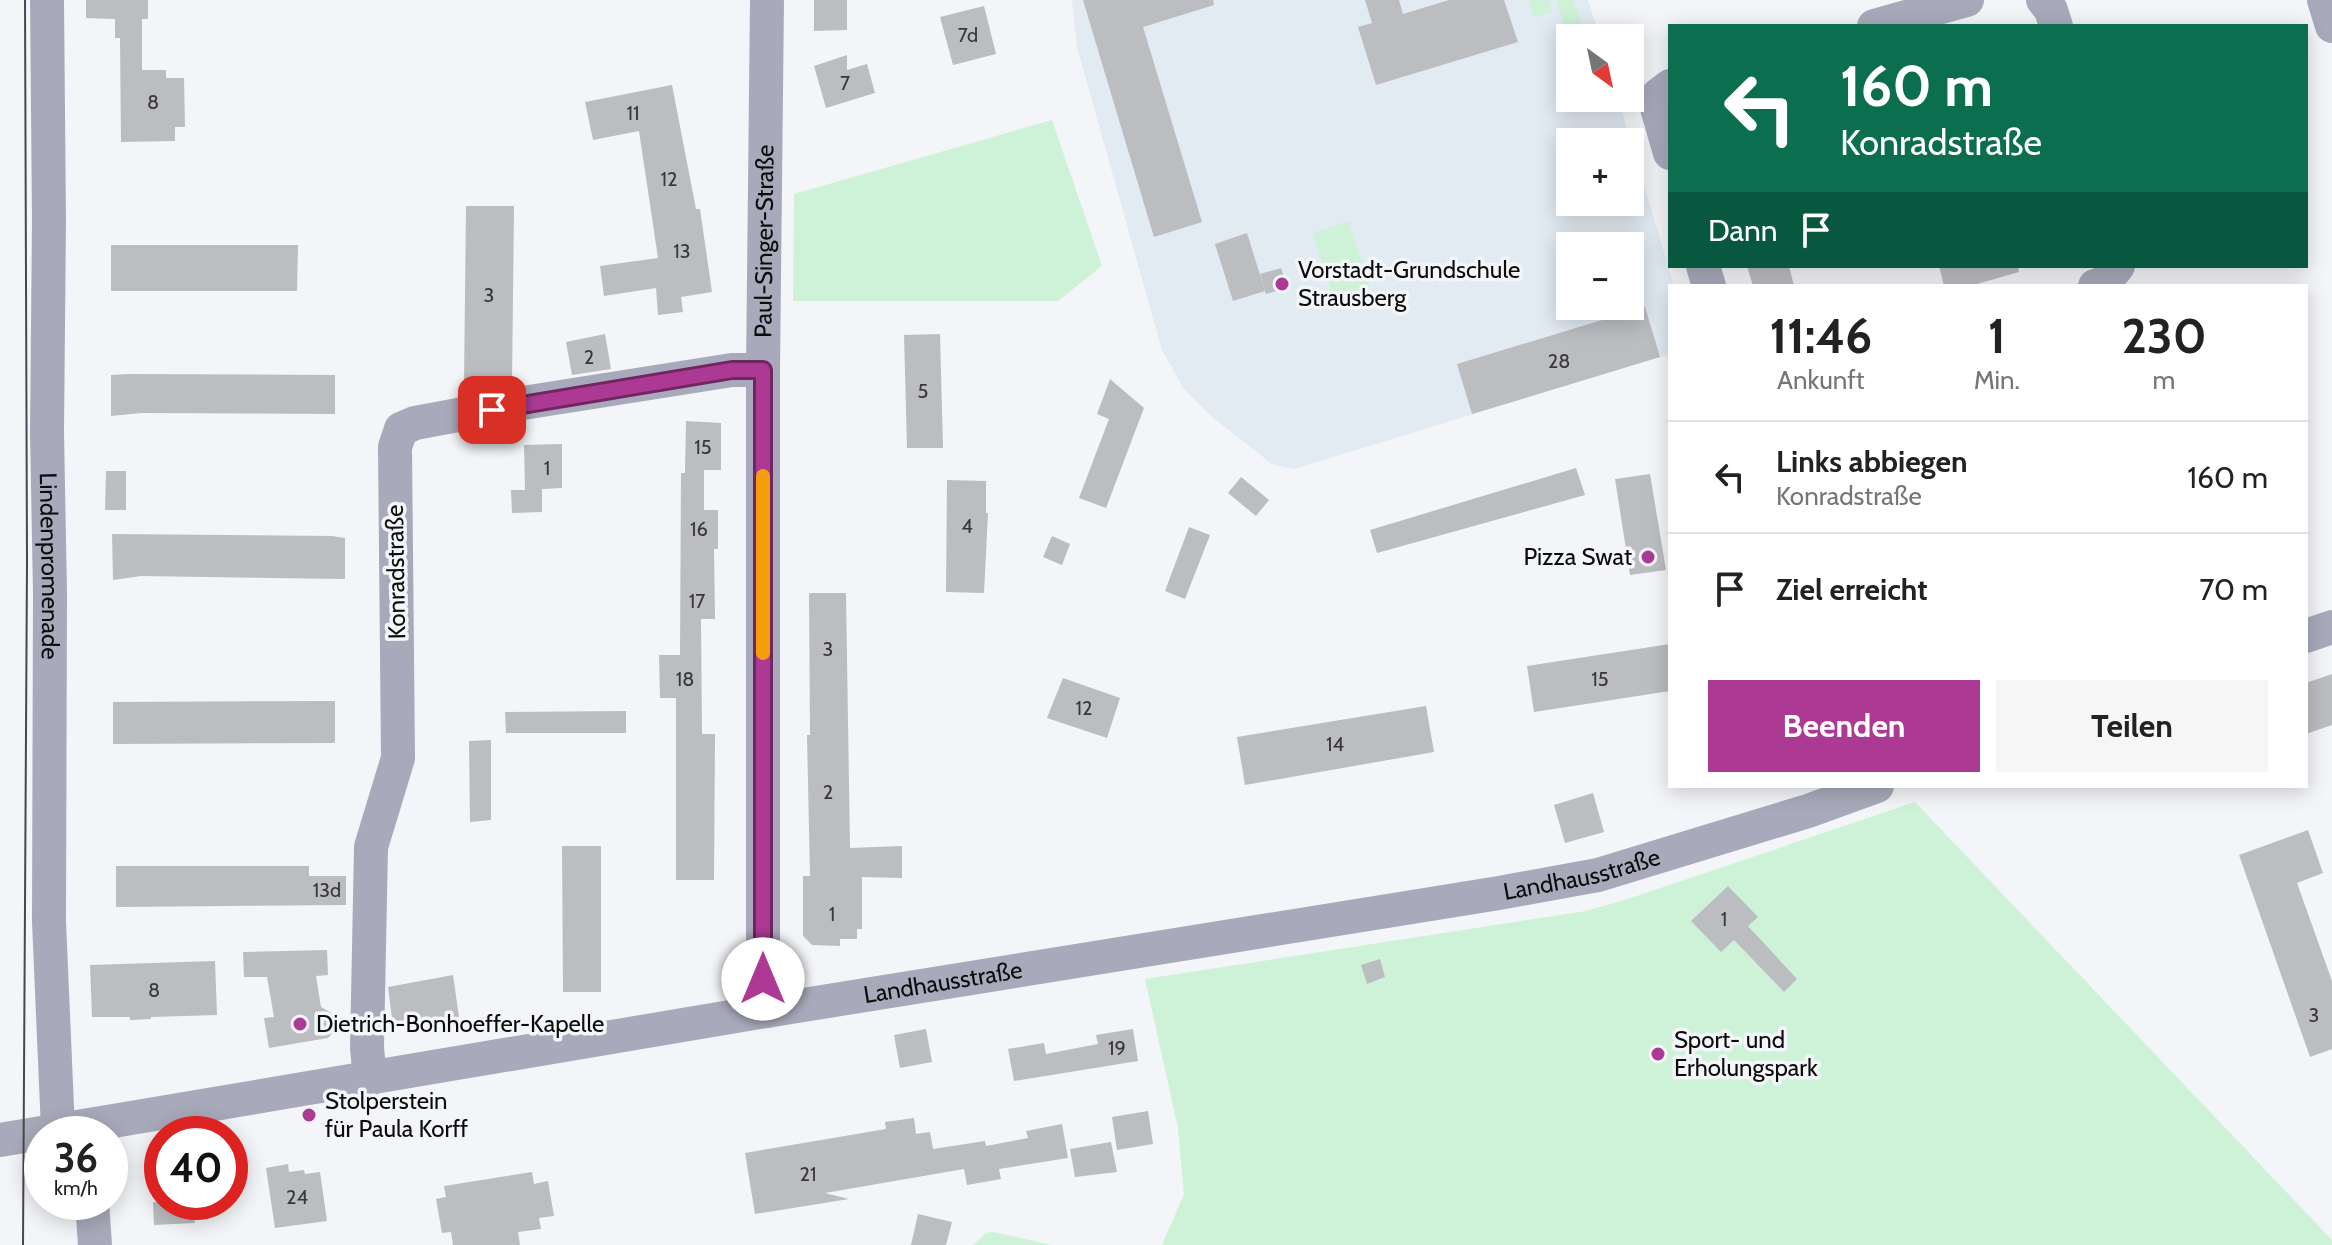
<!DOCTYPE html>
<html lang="de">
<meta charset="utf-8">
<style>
:root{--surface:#fff;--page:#f6f6f6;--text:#222;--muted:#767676;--line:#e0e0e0;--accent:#ac3a94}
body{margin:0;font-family:Cabin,sans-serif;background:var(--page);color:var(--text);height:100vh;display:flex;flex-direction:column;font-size:30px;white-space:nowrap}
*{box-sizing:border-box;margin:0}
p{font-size:26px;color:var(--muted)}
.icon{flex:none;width:44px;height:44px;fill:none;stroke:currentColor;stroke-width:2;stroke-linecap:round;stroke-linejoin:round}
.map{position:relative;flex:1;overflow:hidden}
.side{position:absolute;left:1668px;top:284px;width:640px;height:504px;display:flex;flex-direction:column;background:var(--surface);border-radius:0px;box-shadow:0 4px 20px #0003}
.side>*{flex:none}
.top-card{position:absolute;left:1668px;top:24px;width:640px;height:244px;border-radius:0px;box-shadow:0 4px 20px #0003;background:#0b6e4f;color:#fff;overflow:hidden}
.needle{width:52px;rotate:147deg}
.fabs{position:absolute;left:1556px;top:24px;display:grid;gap:16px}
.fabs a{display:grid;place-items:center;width:88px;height:88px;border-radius:0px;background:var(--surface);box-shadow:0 4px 20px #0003;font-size:40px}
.speed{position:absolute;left:24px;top:1116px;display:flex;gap:16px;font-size:40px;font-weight:700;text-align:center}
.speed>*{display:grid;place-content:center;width:104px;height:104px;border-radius:50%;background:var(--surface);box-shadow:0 4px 20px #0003;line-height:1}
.speed small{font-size:20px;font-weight:400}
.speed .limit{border:12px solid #d22;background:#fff;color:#111}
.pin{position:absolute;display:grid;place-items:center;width:68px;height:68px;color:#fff;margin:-34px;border-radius:16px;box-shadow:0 4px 12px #0006}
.me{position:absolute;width:88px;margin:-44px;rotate:0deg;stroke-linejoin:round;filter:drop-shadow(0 0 6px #0008)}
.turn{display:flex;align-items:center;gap:28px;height:168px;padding:0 40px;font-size:36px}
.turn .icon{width:104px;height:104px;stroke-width:2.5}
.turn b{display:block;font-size:56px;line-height:68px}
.then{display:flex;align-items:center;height:76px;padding:0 40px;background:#0003;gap:16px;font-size:30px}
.eta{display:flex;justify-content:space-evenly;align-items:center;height:136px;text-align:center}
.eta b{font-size:48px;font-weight:800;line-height:56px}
.primary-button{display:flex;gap:16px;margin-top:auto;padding:16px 40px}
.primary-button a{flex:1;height:92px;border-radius:0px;background:var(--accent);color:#fff;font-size:32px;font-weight:800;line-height:92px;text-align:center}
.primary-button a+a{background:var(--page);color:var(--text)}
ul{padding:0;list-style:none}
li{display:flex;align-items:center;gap:24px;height:112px;padding:0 40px;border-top:2px solid var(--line)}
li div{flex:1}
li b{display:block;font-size:30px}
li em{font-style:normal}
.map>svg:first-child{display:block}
.built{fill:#e2eaf2;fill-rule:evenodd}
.green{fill:#cef2d8}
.building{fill:#bbbdc0}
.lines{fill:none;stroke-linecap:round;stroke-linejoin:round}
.minor{stroke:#a8aabb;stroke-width:34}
.tram{stroke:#474849;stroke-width:2}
.route-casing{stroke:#702660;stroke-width:20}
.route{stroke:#ac3a94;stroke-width:14}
.slow{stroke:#f59e0b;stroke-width:14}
.poi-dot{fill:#ac3a94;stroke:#f3f5f8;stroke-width:3}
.labels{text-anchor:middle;stroke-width:7;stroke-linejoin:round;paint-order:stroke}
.number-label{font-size:20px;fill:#38383a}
.street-label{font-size:24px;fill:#0c0c0d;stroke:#f3f5f8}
.poi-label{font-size:24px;fill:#0c0c0d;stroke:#f3f5f8;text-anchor:start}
</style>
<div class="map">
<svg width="2332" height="1245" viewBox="0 0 2332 1245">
<rect width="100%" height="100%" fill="#f3f5f8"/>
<path class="built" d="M1072 0H1588L1600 38H1570V98H1618L1674 286H1670V354L1294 469 1272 464 1212 417 1184 389 1162 350 1077 47ZM1570 142H1630V202H1570ZM1570 246H1630V306H1570Z"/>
<g class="green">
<polygon points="1529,0 1549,0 1552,12 1534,17"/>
<polygon points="1556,0 1574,0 1586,38 1570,38 1570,46"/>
<polygon points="1052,120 1102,266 1058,301 793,301 794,194"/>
<polygon points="1349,221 1370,287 1334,299 1313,233"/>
<polygon points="1915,802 2332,1240 2332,1245 1162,1245 1184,1194 1178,1128 1145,979 1586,911 1631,898"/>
<polygon points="992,1232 998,1233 1051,1245 973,1245 986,1233"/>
</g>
<g class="building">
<polygon points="86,0 148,0 148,19 142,19 142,70 166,70 166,78 184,78 185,127 175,127 175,141 121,142 120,38 115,38 115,19 86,18"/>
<polygon points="814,0 847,0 847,30 814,31"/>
<polygon points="1083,0 1213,0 1214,5 1143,27 1202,222 1154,237"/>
<polygon points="1365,0 1399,0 1403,14 1449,0 1504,0 1518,42 1376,85 1358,27 1372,23"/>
<polygon points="984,6 996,54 953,65 940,17"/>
<polygon points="847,55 847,70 867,64 875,93 826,108 814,66"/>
<polygon points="672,85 696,209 700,209 712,292 681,297 683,312 658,315 656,288 604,296 600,266 658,258 639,131 593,140 585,102"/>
<polygon points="466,206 514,206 512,384 464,384"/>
<polygon points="1247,233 1265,291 1233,301 1215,244"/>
<polygon points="111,245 298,245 297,291 111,291"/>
<polygon points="1747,266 1789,266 1794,286 1753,286"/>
<polygon points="1939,266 2018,266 2019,272 1970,286 1944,286"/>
<polygon points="1281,268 1287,288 1266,294 1260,274"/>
<polygon points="1645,307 1660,357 1472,414 1457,364"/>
<polygon points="605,334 611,369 572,375 566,342"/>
<polygon points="940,334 943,448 907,448 904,335"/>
<polygon points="129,374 335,375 335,414 141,413 111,416 111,375"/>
<polygon points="1110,379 1144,408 1106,508 1079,498 1109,419 1097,414"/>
<polygon points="686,421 721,423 721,470 704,470 704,510 718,510 718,549 714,549 715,619 701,619 702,734 715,734 714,880 676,880 676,698 660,698 659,655 680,655 681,473 685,473"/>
<polygon points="562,444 562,488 542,489 542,512 512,513 511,490 525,490 524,445"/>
<polygon points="1576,468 1585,495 1377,553 1370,530"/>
<polygon points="106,471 126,471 126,510 105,510"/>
<polygon points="1650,474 1666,570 1630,575 1615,479"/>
<polygon points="1241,477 1269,500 1256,516 1228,493"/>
<polygon points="947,480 986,481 986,513 988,513 984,593 946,592"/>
<polygon points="1189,527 1210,535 1185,599 1165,591"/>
<polygon points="112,534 332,536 345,538 345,579 141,576 113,580"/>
<polygon points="1052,536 1070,544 1062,565 1043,557"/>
<polygon points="809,593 846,593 850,848 902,846 902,878 862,877 862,929 857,929 857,939 840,939 840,946 812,945 803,936 803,876 810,876 807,735 810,735"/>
<polygon points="1670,644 1670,691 1534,712 1527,666"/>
<polygon points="2332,674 2332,725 2306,734 2306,683"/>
<polygon points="1063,678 1120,698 1107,738 1047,718"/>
<polygon points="335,701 335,743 113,744 113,702"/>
<polygon points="1426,706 1434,752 1245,785 1237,737"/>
<polygon points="626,711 626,733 506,733 505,712"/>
<polygon points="491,740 491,820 470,822 469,741"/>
<polygon points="1593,793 1604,832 1565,843 1554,805"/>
<polygon points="2308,830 2323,873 2297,883 2332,981 2332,1049 2310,1057 2239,855"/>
<polygon points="562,846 601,846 601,992 563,992"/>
<polygon points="116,866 309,866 309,876 346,876 346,905 116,907"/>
<polygon points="1728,886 1758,917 1748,926 1797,979 1784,992 1734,940 1721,952 1691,921"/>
<polygon points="327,950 328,975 316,976 321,1007 333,1014 336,1029 328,1038 269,1048 264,1018 274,1017 267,977 244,977 243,952"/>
<polygon points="1380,959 1385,977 1367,984 1361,965"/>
<polygon points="215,961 217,1015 151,1017 151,1019 130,1020 130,1017 92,1017 90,965"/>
<polygon points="453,975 459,1017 393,1027 388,987"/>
<polygon points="926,1029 932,1062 900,1068 894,1035"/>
<polygon points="1133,1029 1138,1061 1014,1081 1008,1049 1044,1043 1046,1054 1098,1044 1096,1035"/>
<polygon points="1148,1111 1153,1144 1117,1150 1112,1117"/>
<polygon points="914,1118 916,1134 930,1132 933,1149 985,1141 986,1146 1028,1138 1026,1131 1062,1124 1068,1158 999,1169 1001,1179 967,1185 964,1169 825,1193 849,1199 755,1214 745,1153 886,1129 885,1122"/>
<polygon points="1111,1142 1117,1172 1075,1177 1070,1149"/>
<polygon points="288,1164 289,1172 304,1170 305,1174 320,1172 327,1221 275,1228 266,1168"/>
<polygon points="532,1172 534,1184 548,1181 554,1216 539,1218 541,1229 518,1232 520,1245 453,1245 451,1232 442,1233 436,1199 446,1197 444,1186"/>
<polygon points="153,1202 193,1202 195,1223 154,1225"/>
<polygon points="918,1214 952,1222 946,1245 911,1245"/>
</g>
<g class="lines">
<g class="minor">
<path id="s1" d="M47 0 49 220 47 432 50 594 49 922 58 1130"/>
<polyline points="2043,0 2051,10 2056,26"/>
<polyline points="2324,0 2332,26"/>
<polyline points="1874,26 1967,0"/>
<polyline points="1670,86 1658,95 1657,108 1670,153"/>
<polyline points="1703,266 1709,286"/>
<polyline points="2095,286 2103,284 2118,266"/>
<polyline points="2306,636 2332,627"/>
<path id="s2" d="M766 1011 763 989V370L767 0"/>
<polyline points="370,1079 367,1048 371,847 398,758 395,447 401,429 415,423 523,403 732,370 763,370"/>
<path id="s3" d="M0 1140 766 1011 1499 893 1598 875 1808 811 1877 786"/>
<polyline points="92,1202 95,1245"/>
</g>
<polyline class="tram" points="23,1245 27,562 25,0"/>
</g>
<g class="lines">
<g class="route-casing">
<polyline id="route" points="492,410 732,370 763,370 763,979"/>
</g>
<use href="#route" class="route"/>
<polyline class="slow" points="763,476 763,653"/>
</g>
<g class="poi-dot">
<circle cx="1282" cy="284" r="8"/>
<circle cx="1648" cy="557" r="8"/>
<circle cx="300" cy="1024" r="8"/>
<circle cx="1658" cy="1054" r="8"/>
<circle cx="309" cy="1115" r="8"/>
</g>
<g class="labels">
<g class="number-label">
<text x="968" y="42">7d</text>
<text x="845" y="90">7</text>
<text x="153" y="109">8</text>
<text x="633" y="120">11</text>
<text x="669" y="186">12</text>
<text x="682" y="258">13</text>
<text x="489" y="302">3</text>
<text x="589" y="364">2</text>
<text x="1559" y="368">28</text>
<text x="923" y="398">5</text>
<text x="703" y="454">15</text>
<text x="547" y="475">1</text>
<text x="967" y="533">4</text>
<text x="699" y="536">16</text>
<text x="697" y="608">17</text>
<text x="828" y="656">3</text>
<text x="685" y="686">18</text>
<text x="1600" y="686">15</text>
<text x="1084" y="715">12</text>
<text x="1335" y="751">14</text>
<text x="828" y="799">2</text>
<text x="327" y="897">13d</text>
<text x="832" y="921">1</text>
<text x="1724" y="926">1</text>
<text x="154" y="997">8</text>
<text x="2314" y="1022">3</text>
<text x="1117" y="1055">19</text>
<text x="808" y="1181">21</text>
<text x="297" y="1204">24</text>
</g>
<g class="street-label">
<text dy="8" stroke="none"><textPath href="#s2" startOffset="770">Paul-Singer-Straße</textPath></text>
<text dy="8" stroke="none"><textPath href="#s1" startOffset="566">Lindenpromenade</textPath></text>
<text transform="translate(396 572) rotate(-91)" y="8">Konradstraße</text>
<text dy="8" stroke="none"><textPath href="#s3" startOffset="1604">Landhausstraße</textPath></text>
<text dy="8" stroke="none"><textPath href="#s3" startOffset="956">Landhausstraße</textPath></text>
</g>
<g class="poi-label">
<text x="1298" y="278">Vorstadt-Grundschule<tspan x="1298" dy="28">Strausberg</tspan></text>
<text x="1632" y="565" text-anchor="end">Pizza Swat</text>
<text x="316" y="1032">Dietrich-Bonhoeffer-Kapelle</text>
<text x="1674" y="1048">Sport- und<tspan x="1674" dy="28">Erholungspark</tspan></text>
<text x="325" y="1109">Stolperstein<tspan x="325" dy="28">für Paula Korff</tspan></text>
</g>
</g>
</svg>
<div class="fabs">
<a><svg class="needle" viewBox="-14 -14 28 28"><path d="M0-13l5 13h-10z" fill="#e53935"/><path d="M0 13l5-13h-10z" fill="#767676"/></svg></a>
<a>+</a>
<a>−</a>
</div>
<div class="speed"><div>36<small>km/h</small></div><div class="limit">40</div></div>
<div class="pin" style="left:492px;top:410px;background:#d93025"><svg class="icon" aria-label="arrive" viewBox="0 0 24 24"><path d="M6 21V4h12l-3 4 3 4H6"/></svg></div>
<svg class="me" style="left:763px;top:979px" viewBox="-20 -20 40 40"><circle r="19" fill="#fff"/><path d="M0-13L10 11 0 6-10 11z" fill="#ac3a94"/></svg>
<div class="top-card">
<div class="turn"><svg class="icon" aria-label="left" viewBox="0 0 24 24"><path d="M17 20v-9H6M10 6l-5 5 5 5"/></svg><div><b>160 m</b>Konradstraße</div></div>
<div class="then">Dann<svg class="icon" aria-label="arrive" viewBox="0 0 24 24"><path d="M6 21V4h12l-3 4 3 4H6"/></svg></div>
</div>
<section class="side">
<div class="eta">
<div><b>11:46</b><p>Ankunft</p></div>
<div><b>1</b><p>Min.</p></div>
<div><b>230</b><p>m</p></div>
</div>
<ul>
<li><svg class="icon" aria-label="left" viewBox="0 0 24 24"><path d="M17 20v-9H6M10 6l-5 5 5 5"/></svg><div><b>Links abbiegen</b><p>Konradstraße</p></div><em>160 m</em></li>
<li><svg class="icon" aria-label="arrive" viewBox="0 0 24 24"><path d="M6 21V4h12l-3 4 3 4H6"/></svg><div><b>Ziel erreicht</b></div><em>70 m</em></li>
</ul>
<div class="primary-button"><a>Beenden</a><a>Teilen</a></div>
</section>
</div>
